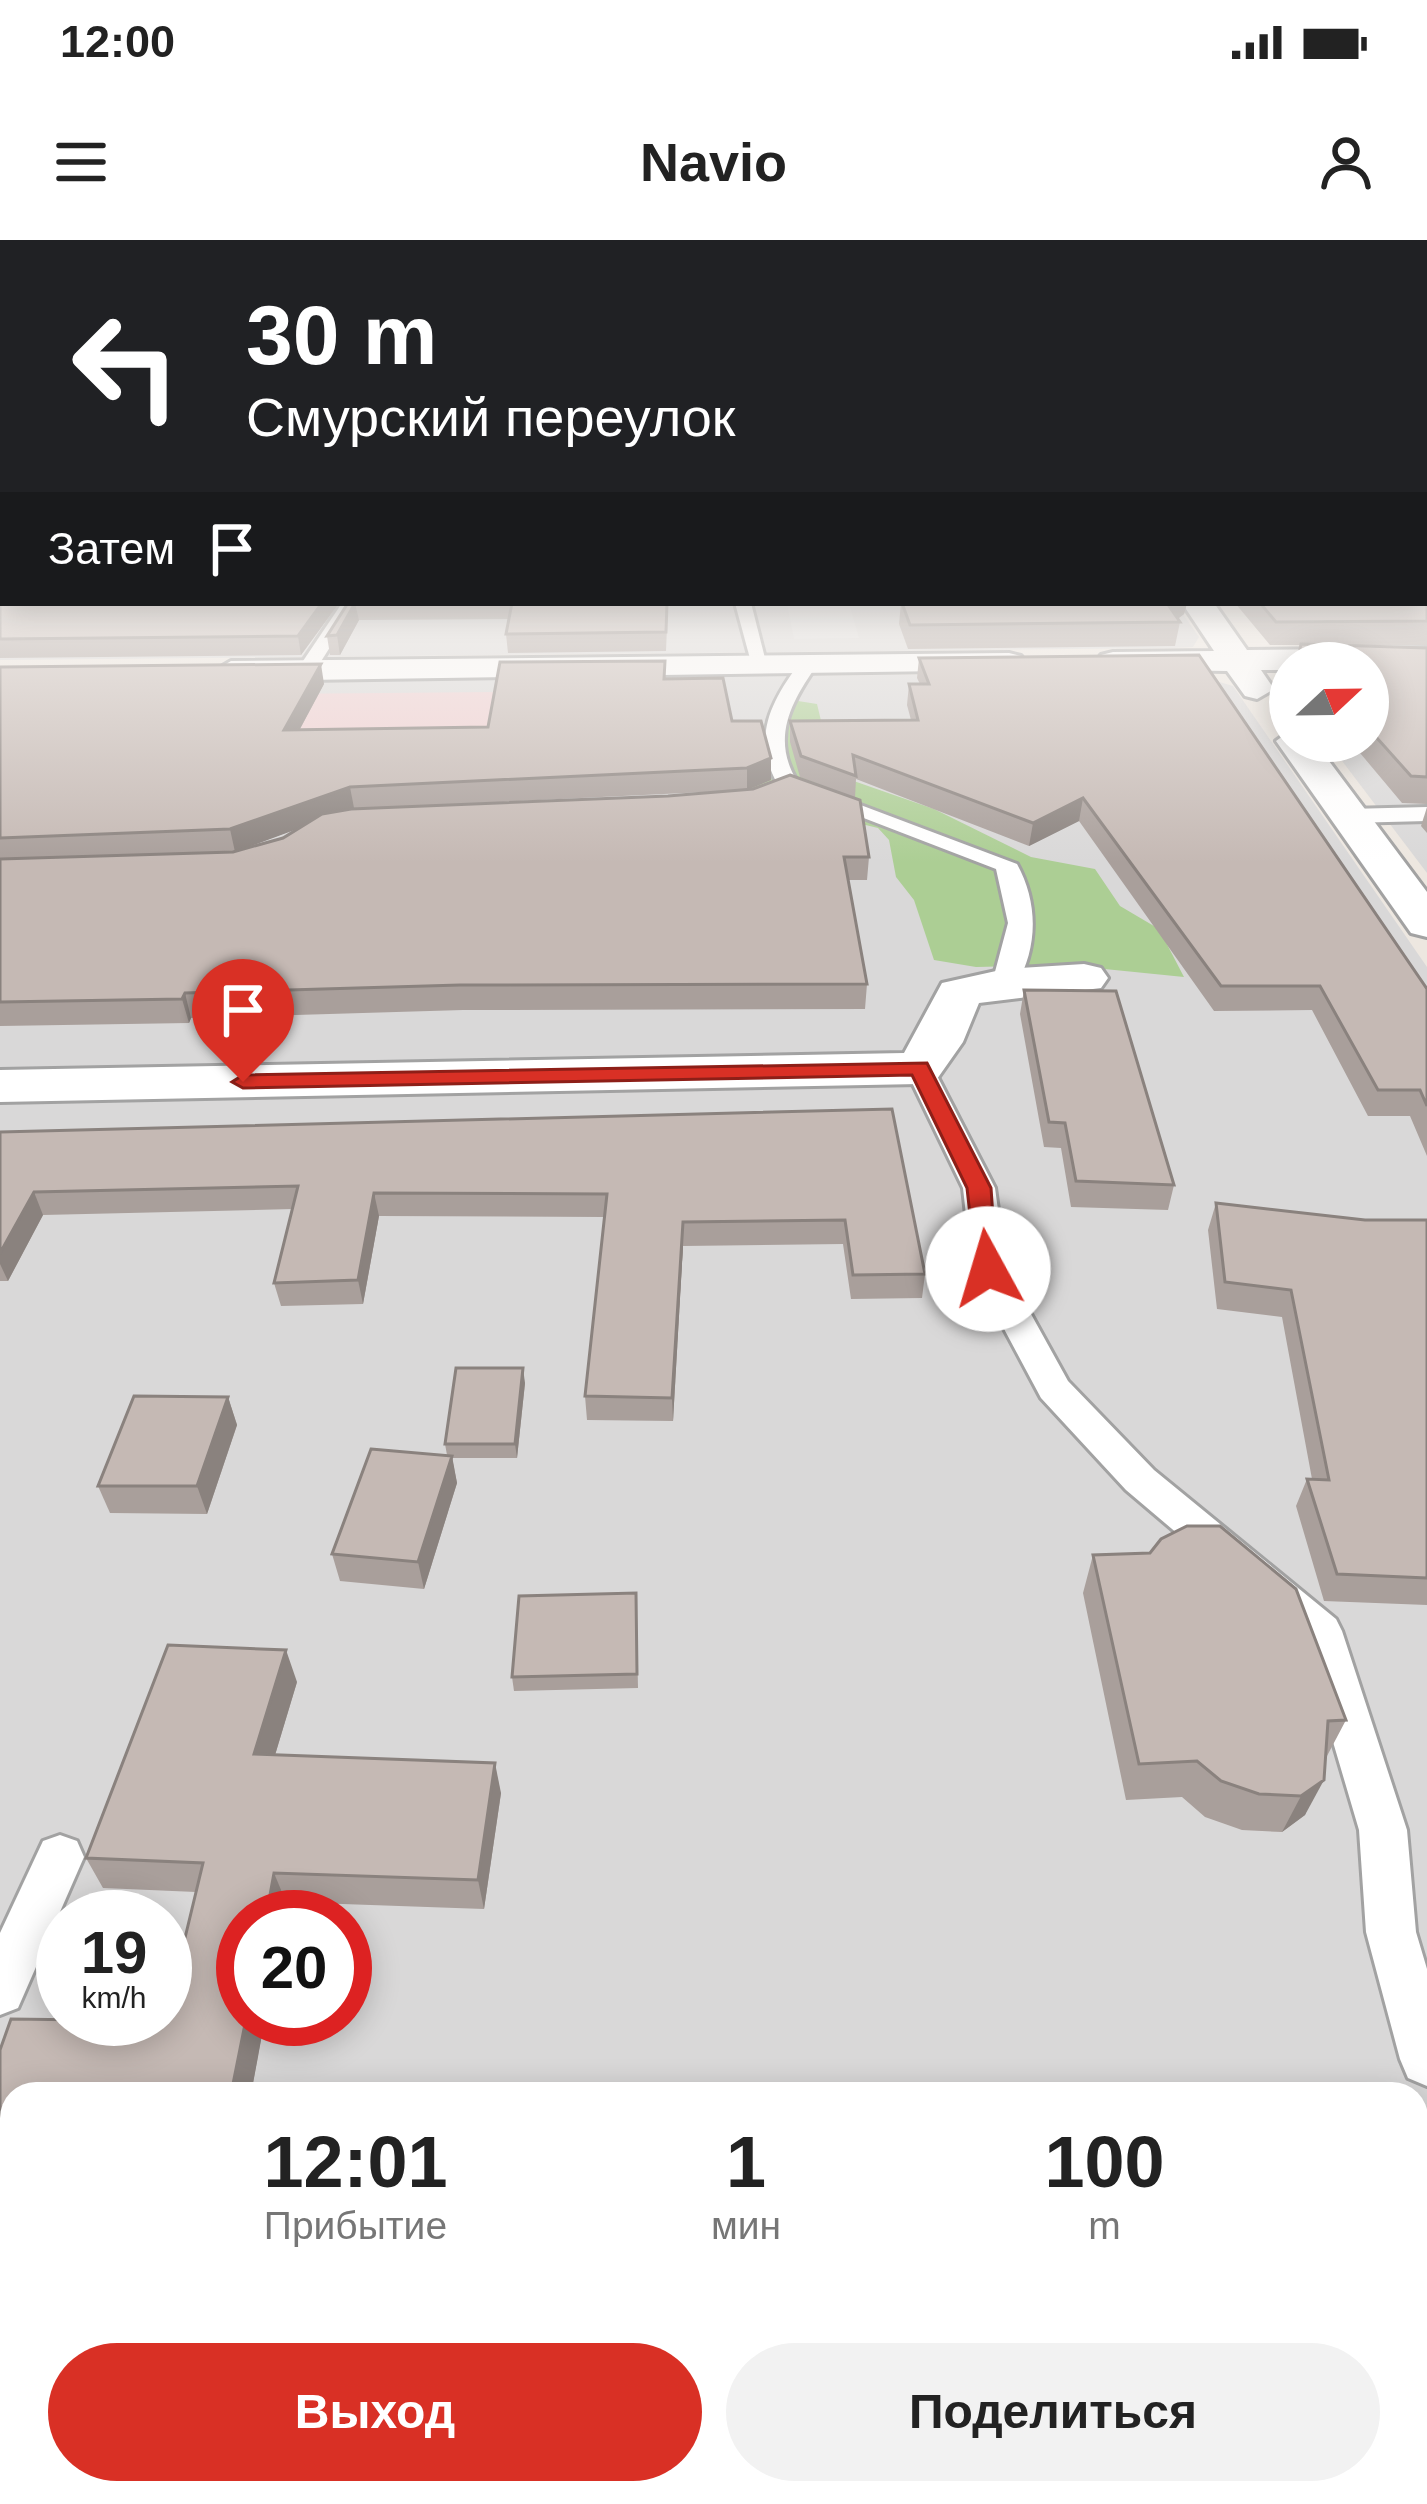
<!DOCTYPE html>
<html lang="ru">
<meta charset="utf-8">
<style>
:root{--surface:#fff;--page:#f2f2f2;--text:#222;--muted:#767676;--accent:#d93025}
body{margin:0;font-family:Helvetica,sans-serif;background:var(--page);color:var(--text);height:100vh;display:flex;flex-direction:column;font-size:45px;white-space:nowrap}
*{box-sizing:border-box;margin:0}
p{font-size:39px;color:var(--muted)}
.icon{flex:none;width:66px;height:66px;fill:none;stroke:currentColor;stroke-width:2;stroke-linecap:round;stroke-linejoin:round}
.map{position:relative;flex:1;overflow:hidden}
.side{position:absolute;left:0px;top:1842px;width:1428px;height:423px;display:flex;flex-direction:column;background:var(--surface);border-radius:36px 36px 0 0;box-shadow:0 6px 30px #0003}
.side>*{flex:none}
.banner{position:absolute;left:0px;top:0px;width:1428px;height:366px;box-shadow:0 6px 30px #0003;background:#202124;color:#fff;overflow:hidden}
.needle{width:78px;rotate:68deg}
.tools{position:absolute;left:1269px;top:402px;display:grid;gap:24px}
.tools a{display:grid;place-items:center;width:120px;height:120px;border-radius:50%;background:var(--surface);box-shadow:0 6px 30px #0003;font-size:60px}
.speed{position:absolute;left:36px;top:1650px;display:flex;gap:24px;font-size:60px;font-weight:700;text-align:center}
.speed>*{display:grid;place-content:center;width:156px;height:156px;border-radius:50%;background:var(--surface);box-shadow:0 6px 30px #0003;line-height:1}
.speed small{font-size:30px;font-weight:400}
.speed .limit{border:18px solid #d22;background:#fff;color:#111}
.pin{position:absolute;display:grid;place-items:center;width:102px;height:102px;color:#fff;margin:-123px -51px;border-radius:50% 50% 50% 0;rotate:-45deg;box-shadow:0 0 12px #0007}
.pin .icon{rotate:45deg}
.me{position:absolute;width:132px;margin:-66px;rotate:354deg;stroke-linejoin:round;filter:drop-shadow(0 0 9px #0008)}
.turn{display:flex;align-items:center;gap:42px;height:252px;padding:0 48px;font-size:54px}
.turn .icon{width:156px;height:156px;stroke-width:2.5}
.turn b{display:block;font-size:84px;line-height:102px}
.then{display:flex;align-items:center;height:114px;padding:0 48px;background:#0003;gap:24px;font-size:45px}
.eta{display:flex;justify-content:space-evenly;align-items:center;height:204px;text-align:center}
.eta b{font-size:72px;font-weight:800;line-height:84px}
.primary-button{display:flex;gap:24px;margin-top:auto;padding:24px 48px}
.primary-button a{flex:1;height:138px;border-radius:72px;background:var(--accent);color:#fff;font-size:48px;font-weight:800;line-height:138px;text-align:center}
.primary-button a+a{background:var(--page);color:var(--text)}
.status{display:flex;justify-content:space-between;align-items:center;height:84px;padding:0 60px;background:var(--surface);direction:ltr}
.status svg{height:33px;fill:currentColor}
header{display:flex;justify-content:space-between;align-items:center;height:156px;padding:0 48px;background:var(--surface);font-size:54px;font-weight:800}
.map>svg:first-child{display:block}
.residential{fill:#d9d8d8;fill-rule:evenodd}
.commercial{fill:#efcfd1}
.forest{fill:#acce94}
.parking{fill:#dfdfdf}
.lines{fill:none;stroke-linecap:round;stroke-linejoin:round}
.service-casing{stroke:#a2a2a2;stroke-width:6}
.minor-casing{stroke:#a2a2a2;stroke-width:6}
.service{fill:#fff;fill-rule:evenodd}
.minor{fill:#fff;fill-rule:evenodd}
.wall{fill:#a99f9b;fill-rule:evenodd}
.shaded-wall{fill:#8a827e}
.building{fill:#c5b9b4;stroke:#8a827e;stroke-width:3}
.route{fill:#d93025;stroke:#8d1f18;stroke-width:3}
</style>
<div class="status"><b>12:00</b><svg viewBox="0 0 49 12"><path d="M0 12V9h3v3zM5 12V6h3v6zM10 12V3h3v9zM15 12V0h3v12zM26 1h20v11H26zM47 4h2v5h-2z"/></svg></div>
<header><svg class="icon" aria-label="menu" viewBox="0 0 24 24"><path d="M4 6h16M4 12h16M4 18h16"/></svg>Navio<svg class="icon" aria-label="person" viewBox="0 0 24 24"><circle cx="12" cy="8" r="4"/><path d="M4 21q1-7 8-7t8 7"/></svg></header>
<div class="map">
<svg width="1427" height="2264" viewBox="0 0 1427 2264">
<rect width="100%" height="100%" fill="#ede7e0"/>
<g class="residential">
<polygon points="0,306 3,363 1175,363 1199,397 1193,407 1172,408 0,420"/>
<polygon points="1427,429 1427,633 1327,501 1368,501"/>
<path d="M1186 432 1233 446 1427 727V2264H0V444ZM63 1677H165V1779H63ZM243 1677H345V1779H243ZM12 1854H1416V2253H12Z"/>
</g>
<polygon class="commercial" points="498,452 493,493 326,571 271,454"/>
<polygon class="forest" points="798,461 817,464 829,514 848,539 934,569 1031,617 1095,629 1120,666 1159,689 1184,737 1065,725 976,727 934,720 914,660 896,637 889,600 878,588 820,574 735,571 724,513 755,512 767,477"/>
<polygon class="parking" points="787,363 917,363 850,367 859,398 794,399"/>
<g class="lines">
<g class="service-casing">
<g id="service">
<polygon points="342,363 358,363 313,434 299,434 297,430"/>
<polygon points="735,363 751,363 768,430 752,426"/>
<path d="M801 421 817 425C791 462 771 498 797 541L1017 624C1039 664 1038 710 1014 749L1005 751 992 743 1008 683 996 629 778 545C751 498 771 461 801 421Z"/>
<polygon points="1427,567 1427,581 1349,583 1338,576 1349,569"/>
<polygon points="919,819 933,828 995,948 1006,1029 1068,1141 1154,1230 1336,1379 1342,1391 1407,1590 1416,1692 1427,1729 1427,1846 1408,1838 1400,1819 1366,1692 1359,1590 1303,1400 1126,1250 1041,1158 972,1029 963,948 905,828"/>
<polygon points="60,1595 77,1601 84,1617 18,1768 0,1775 0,1693 43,1601"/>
</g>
</g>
<g class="minor-casing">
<g id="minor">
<polygon points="1182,363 1214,363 1247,410 1427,408 1427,428 1290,423 1290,430 1261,430 1274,449 1257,459 1245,456 1227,431 1101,429 1096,422 1101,415 1113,412 1214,411"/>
<polygon points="1009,413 1021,416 1026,423 1021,430 231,441 214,431 231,421"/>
<polygon points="1290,491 1290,501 1314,501 1427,652 1427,697 1411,693 1276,501"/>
<polygon points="1084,724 1101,728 1108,738 1101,748 979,763 963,802 937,839 919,844 0,862 0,830 904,813 942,743 1005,729"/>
</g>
</g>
<use href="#service" class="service"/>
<use href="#minor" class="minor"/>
</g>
<g class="wall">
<polygon points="0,306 3,363 339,363 301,415 0,418"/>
<polygon points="1427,306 1427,405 1338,405 1427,408 1427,564 1402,563 1350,501 1368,501 1368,423 1296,423 1300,405 1270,405 1235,363 1425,363"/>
<polygon points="348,363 668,363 666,411 508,413 506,394 509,379 359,380 340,415 330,415 327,396"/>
<polygon points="901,363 1187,363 1184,374 1178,379 1180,382 1175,406 908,409 899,384"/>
<polygon points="919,418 1427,749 1427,916 1410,876 1368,876 1312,770 1214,771 1079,581 1029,606 856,539 855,558 800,537 790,502 790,481 911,480 907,465 909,444 920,444 917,438"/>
<path d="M665 421V439L732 481 771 518V540L747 550 352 569 869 617 867 640H848L867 744 865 769 463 770 191 778 189 783 0 786V427L324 444 300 489 488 487ZM296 589 283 598 242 609Z"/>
<polygon points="1427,567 1427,593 1421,586"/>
<polygon points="1024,750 1174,945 1168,970 1071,967 1061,908 1044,907 1020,774"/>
<polygon points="892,869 925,1034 922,1058 851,1059 843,1004 683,1006 673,1181 587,1180 585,1156 604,977 379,976 363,1064 281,1066 274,1043 293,969 43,975 8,1041 0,1041 0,892"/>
<polygon points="1216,963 1365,980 1427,980 1427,1365 1324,1361 1296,1266 1307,1239 1312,1239 1282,1077 1217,1069 1208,990"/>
<polygon points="525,1143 517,1218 452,1218 457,1243 424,1349 340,1341 332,1314 447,1215 445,1204"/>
<polygon points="228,1157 237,1185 207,1274 110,1273 98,1246"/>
<polygon points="1150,1313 1346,1480 1327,1516 1325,1516 1305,1575 1282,1592 1242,1590 1205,1577 1182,1557 1126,1560 1083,1353 1093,1315"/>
<polygon points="636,1353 638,1448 514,1451 512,1437"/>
<polygon points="297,1442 275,1515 501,1553 484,1669 286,1662 251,1854 12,1854 12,2253 0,2264 0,1810 165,1781 196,1652 103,1648 86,1618"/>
<polygon points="1321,2253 1416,2253 1427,2264 1324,2264"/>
</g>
<g class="shaded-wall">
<polygon points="322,363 339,363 301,415 298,396"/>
<polygon points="355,363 359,380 340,415 337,395"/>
<polygon points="1173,363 1187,363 1184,374 1173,382 1169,366"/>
<polygon points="321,424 324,444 288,511 284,490"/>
<polygon points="771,518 771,540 747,550 747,528"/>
<polygon points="350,547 354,568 235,612 230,589"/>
<polygon points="1083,558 1079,581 1029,606 1033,583"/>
<polygon points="185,753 191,778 189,783 182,759"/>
<polygon points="34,952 43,975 8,1041 0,1024 0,1013"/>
<polygon points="374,953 379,976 363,1064 358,1040"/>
<polygon points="683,982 683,1006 673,1181 672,1158"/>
<polygon points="523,1128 525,1143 517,1218 515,1204"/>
<polygon points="228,1157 237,1185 207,1274 197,1246"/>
<polygon points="452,1216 457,1243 424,1349 418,1322"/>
<polygon points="286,1410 297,1442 266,1545 254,1514"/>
<polygon points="495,1523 501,1553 484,1669 478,1640"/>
<polygon points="1324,1540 1305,1575 1282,1592 1301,1556"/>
<polygon points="274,1633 286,1662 284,1677 266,1677"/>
<polygon points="246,1779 265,1779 251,1854 231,1854"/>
</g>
<g class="building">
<polygon points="0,306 3,306 3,363 322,363 298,396 0,399"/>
<polygon points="1425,306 1427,306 1427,381 1276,382 1260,363 1425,363"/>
<polygon points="348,363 355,363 337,395 327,396"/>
<polygon points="512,363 667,363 666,392 506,394"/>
<polygon points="902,363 1173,363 1169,366 1180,382 910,385"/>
<polygon points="1301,404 1427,408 1427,537 1411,536 1368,488 1368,423 1312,423 1300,409"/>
<polygon points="1199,415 1427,749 1427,866 1420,850 1378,850 1320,746 1221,746 1083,558 1033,583 853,515 856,536 801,516 790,481 918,480 909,444 929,444 919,418"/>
<polygon points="665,421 664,439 723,438 732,481 761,481 771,518 747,528 350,547 230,589 0,598 0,427 321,424 284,490 488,487 500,422"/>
<polygon points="790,535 860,560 869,617 844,617 867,744 460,745 185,753 182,759 0,762 0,619 233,612 283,598 322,574 351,569 668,556 753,549"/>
<polygon points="1024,750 1116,751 1174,945 1076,941 1065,883 1049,882"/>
<polygon points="892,869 925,1034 853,1035 845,980 683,982 672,1158 585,1156 607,954 374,953 358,1040 274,1043 298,946 34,952 0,1013 0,892"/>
<polygon points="1216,963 1365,980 1427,980 1427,1338 1337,1334 1307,1239 1329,1240 1291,1050 1225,1042"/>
<polygon points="456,1128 523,1128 515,1204 445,1204"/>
<polygon points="134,1156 228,1157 197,1246 98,1246"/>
<polygon points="371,1209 452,1216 418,1322 332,1314"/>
<polygon points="1187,1286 1220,1286 1296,1349 1346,1480 1328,1481 1324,1540 1301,1556 1259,1554 1221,1541 1197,1521 1139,1524 1093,1315 1150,1313 1161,1299"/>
<polygon points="636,1353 637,1434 512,1437 519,1356"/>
<polygon points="168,1405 286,1410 254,1514 495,1523 478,1640 274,1633 266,1677 243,1677 243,1779 246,1779 231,1854 12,1854 12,2253 622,2253 622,2264 0,2264 0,1810 11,1779 165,1781 203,1623 86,1618"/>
<polygon points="1427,2003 1427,2264 1347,2264 1344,2253 1416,2253 1416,2004"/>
</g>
<linearGradient id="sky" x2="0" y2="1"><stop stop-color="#8bc2e3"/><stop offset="0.49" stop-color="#f7f4f1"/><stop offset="1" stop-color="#f7f4f1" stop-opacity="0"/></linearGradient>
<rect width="1427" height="623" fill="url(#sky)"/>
<polygon class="route" points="927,823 991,948 997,1035 988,1037 976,1029 967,948 912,835 243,848 232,842 243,835"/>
</svg>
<div class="tools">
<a><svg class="needle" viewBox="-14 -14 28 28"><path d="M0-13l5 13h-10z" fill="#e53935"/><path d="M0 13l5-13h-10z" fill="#767676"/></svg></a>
</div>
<div class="speed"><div>19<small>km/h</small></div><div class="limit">20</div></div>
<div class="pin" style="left:243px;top:842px;background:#d93025"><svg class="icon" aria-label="arrive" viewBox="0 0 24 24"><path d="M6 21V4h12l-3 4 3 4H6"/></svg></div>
<svg class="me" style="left:988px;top:1029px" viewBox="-20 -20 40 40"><circle r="19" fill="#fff"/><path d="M0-13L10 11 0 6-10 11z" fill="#d93025"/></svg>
<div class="banner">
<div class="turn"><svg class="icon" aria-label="left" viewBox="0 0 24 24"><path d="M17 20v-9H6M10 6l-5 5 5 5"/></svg><div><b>30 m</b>Смурский переулок</div></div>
<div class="then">Затем<svg class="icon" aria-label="arrive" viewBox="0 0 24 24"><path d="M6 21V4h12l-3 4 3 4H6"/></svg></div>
</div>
<section class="side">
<div class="eta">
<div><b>12:01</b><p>Прибытие</p></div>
<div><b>1</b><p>мин</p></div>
<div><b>100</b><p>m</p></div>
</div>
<div class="primary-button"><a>Выход</a><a>Поделиться</a></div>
</section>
</div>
